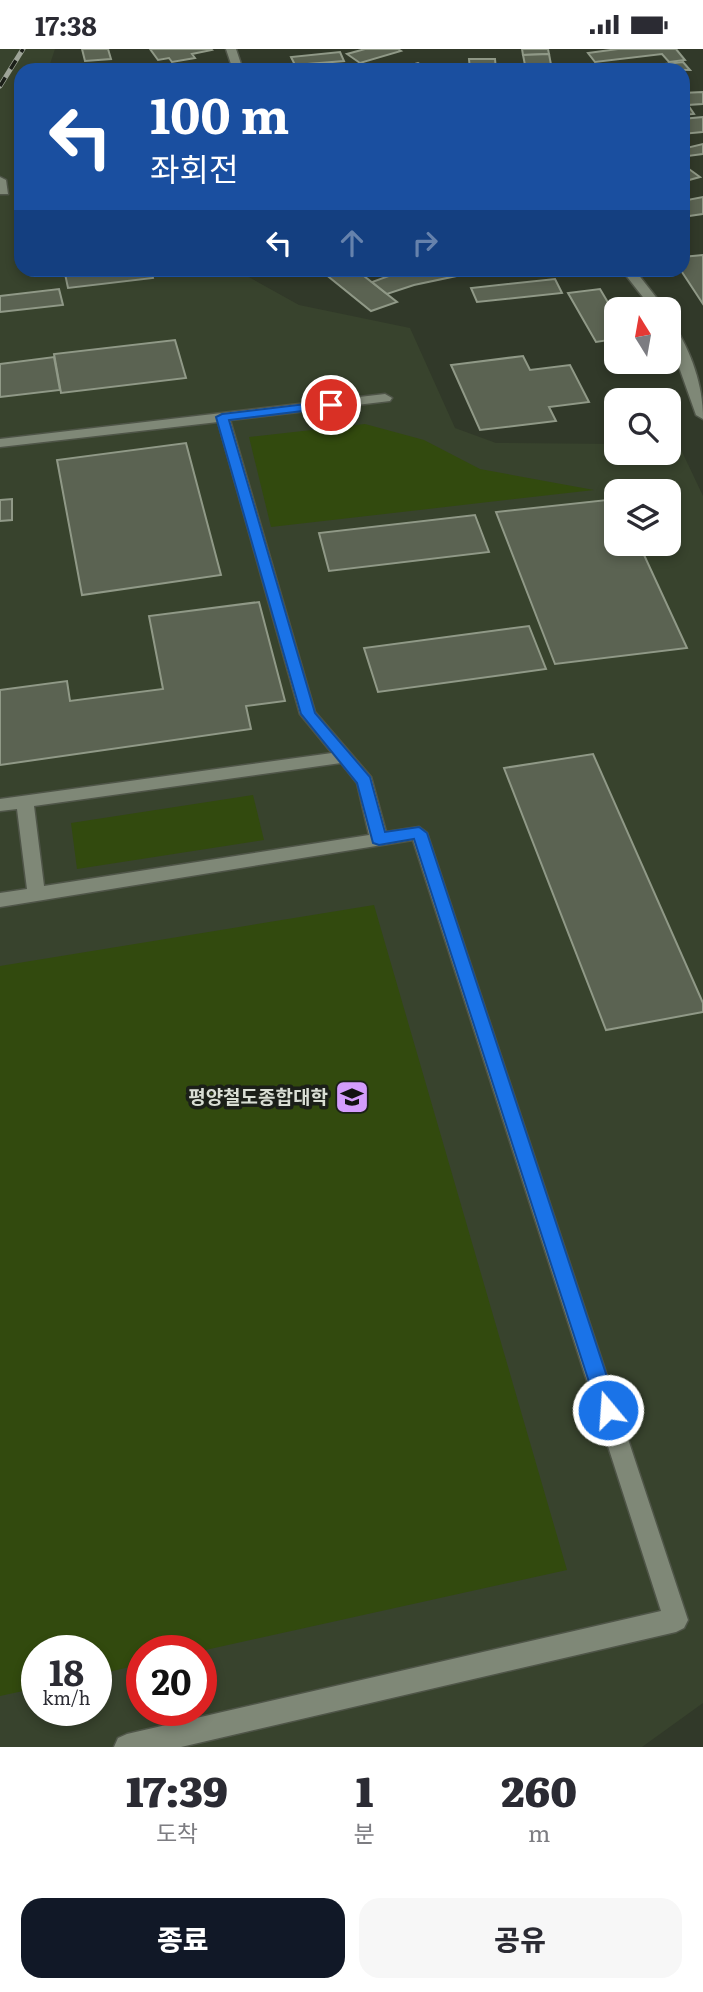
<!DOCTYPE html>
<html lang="ko">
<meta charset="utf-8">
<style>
:root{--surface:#fff;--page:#f7f7f7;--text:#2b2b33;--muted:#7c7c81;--accent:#111827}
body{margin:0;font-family:Literata,"Noto Sans KR",serif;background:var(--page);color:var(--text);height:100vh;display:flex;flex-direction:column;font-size:26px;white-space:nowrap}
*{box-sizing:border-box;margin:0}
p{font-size:23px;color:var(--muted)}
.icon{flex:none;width:38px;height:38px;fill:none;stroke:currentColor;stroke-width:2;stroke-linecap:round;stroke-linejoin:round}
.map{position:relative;height:1698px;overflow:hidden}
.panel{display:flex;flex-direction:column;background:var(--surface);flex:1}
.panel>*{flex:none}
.banner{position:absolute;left:14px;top:14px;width:676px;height:214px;border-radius:21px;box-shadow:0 4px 10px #0003;background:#1a4fa0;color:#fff;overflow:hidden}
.needle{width:46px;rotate:349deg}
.tools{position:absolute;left:604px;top:248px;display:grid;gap:14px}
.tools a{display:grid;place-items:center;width:77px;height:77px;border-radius:14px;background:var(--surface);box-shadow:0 4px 10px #0003;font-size:35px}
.speed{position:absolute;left:21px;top:1586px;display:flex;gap:14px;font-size:35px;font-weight:700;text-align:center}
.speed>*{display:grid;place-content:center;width:91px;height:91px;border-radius:50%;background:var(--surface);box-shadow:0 4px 10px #0003;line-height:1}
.speed small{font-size:18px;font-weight:400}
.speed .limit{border:10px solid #d22;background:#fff;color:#111}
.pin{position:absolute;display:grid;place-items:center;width:60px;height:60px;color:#fff;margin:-30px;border:4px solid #fff;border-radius:50%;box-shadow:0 2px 7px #0007}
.me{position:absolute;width:77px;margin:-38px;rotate:342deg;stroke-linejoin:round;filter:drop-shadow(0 0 5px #0008)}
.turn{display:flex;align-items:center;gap:24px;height:147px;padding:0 21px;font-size:32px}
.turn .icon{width:91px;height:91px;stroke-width:2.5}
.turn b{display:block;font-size:49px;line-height:60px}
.lanes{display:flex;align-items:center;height:66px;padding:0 21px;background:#0003;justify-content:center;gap:35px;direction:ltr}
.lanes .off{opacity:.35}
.eta{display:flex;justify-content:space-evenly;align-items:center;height:119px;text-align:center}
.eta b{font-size:42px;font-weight:800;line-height:49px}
.button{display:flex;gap:14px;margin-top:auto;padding:14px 21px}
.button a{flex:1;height:80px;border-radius:21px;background:var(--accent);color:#fff;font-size:28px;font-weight:800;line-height:80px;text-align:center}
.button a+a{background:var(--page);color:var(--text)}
.status{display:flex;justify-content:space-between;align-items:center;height:49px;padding:0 35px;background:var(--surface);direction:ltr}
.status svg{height:19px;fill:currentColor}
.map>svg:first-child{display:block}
.built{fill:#38432d;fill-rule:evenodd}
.green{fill:#324a0e}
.building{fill:#5b6352;stroke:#909987;stroke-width:2}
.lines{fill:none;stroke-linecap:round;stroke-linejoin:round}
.service-casing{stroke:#4f5548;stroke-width:3}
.minor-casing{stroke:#4f5548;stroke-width:3}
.service{fill:#7f8877;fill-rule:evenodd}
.minor{fill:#7f8877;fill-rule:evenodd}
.rail-casing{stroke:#9ea498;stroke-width:5}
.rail{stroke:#1b1f18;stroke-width:3.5;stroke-dasharray:10;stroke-linecap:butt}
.route{fill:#1a73e8;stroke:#114b97;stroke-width:2}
.labels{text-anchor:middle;stroke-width:7;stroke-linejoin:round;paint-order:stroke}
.poi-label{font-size:19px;font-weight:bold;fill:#d9ded4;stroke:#1b1f18;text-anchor:end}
</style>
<div class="status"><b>17:38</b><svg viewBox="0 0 49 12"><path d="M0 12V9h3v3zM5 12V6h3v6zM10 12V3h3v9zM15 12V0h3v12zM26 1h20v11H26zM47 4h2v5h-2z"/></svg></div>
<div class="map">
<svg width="703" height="1698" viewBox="0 0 703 1698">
<rect width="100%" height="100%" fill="#313929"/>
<path class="built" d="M0 0H55L48 21H21V220L236 221 299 256 410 279 455 379 496 394 616 395V404H668L669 391 676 390 703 447V1654L642 1698H0ZM616 443H668V495H616ZM37 1601H96V1661H37ZM142 1601H201V1661H142Z"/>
<g class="green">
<polygon points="365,375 424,391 480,420 594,441 271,478 249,388"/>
<polygon points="253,746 264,791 77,820 71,774"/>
<polygon points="374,856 567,1521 201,1602 142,1601 142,1615 96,1626 96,1601 37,1601 37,1639 0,1647 0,917"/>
</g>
<g class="building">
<polygon points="82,0 108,0 111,10 85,12"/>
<polygon points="150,0 211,0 212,1 192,5 195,9 172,13 169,9 158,11"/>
<polygon points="365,0 398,0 401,2 360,14 347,5"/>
<polygon points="522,0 548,0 549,5 523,6"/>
<polygon points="618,0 676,0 685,11 669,13 662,5 595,13 588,4"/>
<polygon points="340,3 344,12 295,16 291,8"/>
<polygon points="549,5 552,21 526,21 523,6"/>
<polygon points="469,10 495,10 496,21 470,21"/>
<polygon points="683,13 690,21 618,20"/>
<polygon points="418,14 429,21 393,21"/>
<polygon points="703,43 703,55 688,56 694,65 682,66 682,44"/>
<polygon points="703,68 703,83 682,85 682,70"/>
<polygon points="703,95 703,105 688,107 682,100"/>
<polygon points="682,115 700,128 682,133"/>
<polygon points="703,148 703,165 682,168 682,152"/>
<polygon points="703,206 703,255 680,220 682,208"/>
<polygon points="64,220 151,220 153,229 68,239"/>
<polygon points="319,220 355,220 397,253 371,262"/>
<polygon points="408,220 456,220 461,226 414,236 387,245 372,233"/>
<polygon points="555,230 562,244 477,253 471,239"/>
<polygon points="59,240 63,256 0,263 0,247"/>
<polygon points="600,240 616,267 616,290 596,293 568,244"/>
<polygon points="175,291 186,329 61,344 54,305"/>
<polygon points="523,307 530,321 570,316 589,353 549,358 556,372 480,381 451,316"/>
<polygon points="54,308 60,341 0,348 0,315"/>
<polygon points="186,394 221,526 82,546 57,411"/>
<polygon points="12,450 12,471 0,472 0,451"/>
<polygon points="616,450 616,495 639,495 687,599 555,615 496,463"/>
<polygon points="475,466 489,503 329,522 319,484"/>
<polygon points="259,553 285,652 246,657 251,680 0,716 0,641 67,632 70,652 163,640 149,567"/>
<polygon points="529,577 546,620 378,643 364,599"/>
<polygon points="593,705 703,954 703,963 606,981 504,719"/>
</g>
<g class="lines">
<g class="service-casing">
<g id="service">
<polygon points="0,128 6,131 8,145 0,145"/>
<path d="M385 345 392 349 390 352 230 371 315 663 371 728 386 783 419 778 427 784 688 1571 684 1579 676 1583 181 1698H114L118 1689 127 1685 661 1562 413 791 0 858V844L27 840 17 760 0 762V750L332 704 300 665 218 373 0 398V390ZM341 714 357 734 369 786 44 837 34 757Z"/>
</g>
</g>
<g class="minor-casing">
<g id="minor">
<polygon points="226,0 236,0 243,21 233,21"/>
<polygon points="621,220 634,220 666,261 653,261"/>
<path d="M668 272 672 273C691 302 703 336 703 370L696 366 668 287Z"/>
</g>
</g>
<use href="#service" class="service"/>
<use href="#minor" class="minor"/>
<g class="rail-casing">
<polyline id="rail" points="0,37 23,0"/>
</g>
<use href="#rail" class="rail"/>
</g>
<polygon class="route" points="331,352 335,353 335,358 229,371 315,664 370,728 385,783 419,778 427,784 618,1361 615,1368 608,1371 601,1368 598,1361 414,790 379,796 373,794 357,734 301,665 216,368 222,365"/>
<defs>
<g id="university-square" transform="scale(1.75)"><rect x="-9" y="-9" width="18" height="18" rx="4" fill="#d39cfc" stroke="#1b1f18"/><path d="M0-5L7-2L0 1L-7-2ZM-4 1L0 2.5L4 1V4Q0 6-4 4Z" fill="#111"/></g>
</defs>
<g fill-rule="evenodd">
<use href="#university-square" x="352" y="1048"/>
</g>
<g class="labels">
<g class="poi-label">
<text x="328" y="1055">평양철도종합대학</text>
</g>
</g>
</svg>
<div class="tools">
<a><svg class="needle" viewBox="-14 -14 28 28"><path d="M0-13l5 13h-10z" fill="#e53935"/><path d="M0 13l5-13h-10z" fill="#7c7c81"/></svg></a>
<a><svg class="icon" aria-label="search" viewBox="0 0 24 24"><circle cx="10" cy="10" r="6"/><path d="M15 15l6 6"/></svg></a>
<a><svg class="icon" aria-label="layers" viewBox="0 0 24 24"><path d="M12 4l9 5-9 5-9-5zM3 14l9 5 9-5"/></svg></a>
</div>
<div class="speed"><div>18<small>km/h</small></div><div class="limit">20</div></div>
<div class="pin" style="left:331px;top:356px;background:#d93025"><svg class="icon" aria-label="arrive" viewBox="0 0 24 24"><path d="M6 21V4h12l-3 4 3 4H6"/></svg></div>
<svg class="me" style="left:608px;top:1361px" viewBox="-20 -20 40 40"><circle r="17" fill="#1a73e8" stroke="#fff" stroke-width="3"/><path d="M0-11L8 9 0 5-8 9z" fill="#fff"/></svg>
<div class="banner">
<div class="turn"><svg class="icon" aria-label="left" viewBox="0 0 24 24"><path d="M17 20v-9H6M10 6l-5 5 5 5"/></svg><div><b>100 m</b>좌회전</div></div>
<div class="lanes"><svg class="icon" aria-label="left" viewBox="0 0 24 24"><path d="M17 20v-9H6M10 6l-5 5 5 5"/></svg><svg class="icon off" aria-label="ahead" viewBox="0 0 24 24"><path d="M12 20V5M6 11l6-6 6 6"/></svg><svg class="icon off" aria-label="right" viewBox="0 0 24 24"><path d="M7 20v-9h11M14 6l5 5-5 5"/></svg></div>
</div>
</div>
<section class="panel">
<div class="eta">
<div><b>17:39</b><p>도착</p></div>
<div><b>1</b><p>분</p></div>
<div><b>260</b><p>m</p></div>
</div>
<div class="button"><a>종료</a><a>공유</a></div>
</section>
